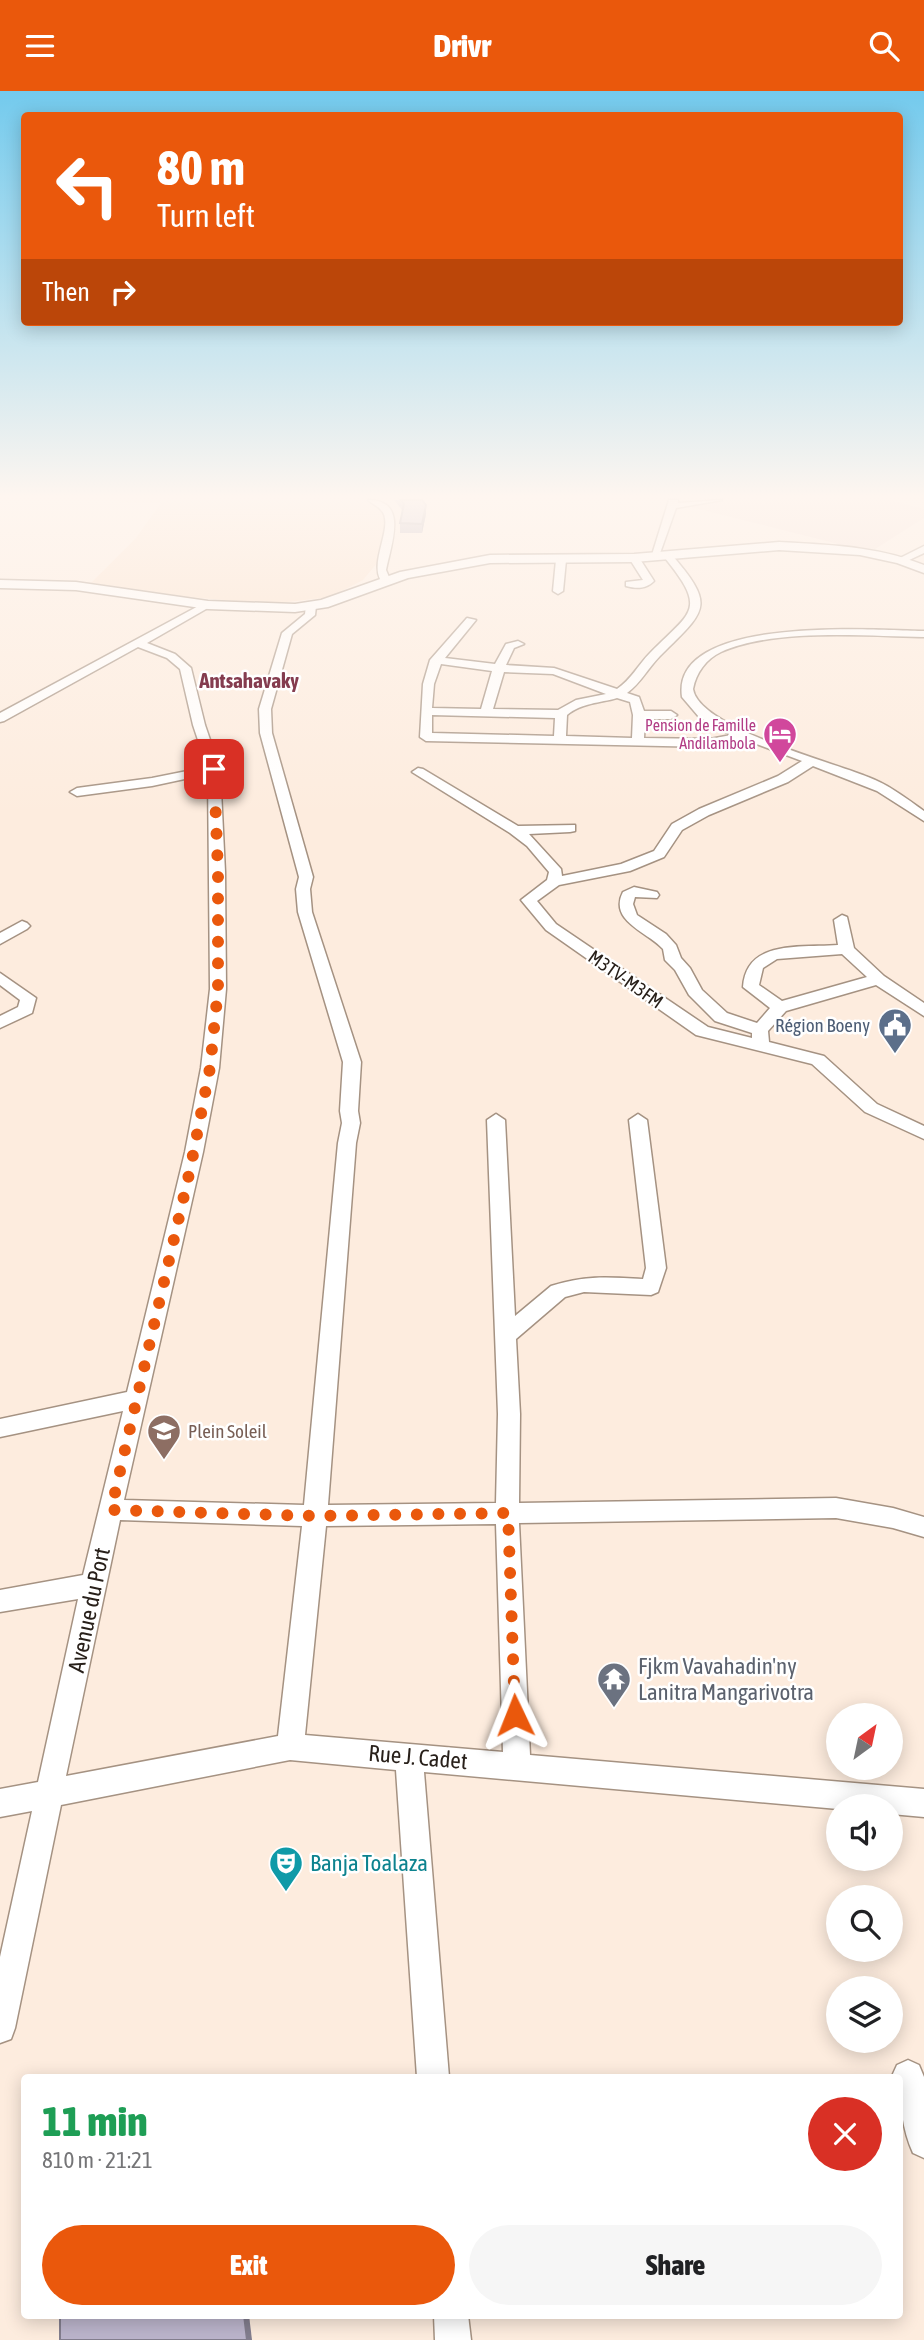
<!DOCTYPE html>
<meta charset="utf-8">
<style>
:root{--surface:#fff;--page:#f6f6f6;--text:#202124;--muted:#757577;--accent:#ea580c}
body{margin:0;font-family:"Asap Condensed",sans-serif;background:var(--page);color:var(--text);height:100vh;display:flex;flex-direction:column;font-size:26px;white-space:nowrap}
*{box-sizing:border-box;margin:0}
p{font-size:23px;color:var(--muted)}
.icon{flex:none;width:38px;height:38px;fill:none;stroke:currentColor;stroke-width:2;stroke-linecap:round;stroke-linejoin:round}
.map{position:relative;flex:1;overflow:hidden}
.details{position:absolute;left:21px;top:1983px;width:882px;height:245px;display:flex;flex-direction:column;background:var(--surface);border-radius:7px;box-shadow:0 4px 18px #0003}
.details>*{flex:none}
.top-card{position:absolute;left:21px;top:21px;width:882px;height:214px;border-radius:7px;box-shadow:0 4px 18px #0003;background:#ea580c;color:#fff;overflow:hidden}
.needle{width:46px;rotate:33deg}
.buttons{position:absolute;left:826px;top:1612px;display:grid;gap:14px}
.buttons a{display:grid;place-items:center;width:77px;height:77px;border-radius:50%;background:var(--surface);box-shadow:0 4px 18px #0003;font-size:35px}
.pin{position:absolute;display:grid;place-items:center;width:60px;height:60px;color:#fff;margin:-30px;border-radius:14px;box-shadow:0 4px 10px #0006}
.me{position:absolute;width:77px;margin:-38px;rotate:358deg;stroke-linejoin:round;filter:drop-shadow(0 0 5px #0008)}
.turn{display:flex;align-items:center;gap:24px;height:147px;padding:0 21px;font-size:32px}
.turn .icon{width:91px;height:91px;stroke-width:2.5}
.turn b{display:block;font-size:49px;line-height:60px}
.then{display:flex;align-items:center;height:66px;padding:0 21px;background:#0003;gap:14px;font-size:26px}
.round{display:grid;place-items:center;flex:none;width:74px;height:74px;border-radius:37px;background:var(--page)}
.head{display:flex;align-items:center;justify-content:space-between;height:119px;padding:0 21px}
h1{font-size:42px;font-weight:800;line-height:52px;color:#1e9e55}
.action{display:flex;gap:14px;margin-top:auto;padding:14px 21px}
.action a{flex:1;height:80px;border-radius:42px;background:var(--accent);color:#fff;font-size:28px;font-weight:800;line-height:80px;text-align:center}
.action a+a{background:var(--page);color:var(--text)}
header{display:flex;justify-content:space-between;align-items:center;height:91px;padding:0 21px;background:var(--accent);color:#fff;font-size:32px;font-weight:800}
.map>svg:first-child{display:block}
.built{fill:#fbe0c9}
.medical{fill:#f4dcd1}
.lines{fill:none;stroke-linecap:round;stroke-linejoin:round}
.minor-casing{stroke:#a59282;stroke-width:3}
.major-casing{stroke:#a59282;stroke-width:3}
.minor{fill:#fff;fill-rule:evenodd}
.major{fill:#fff;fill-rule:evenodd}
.wall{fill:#a19baf}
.shaded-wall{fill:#837e8e}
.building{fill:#bbb4cb;stroke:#837e8e;stroke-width:2}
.route{stroke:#ea580c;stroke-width:12;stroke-dasharray:0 21.6}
.labels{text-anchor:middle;stroke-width:5;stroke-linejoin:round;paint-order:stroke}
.far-hotel-label{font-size:16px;fill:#b23c85;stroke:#fff;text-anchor:end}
.street-label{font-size:19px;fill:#28201a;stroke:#fff}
.service-label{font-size:19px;fill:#4e5e75;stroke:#fff;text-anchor:end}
.education-label{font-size:19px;fill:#785e54;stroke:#fff;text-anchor:start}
.far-district-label{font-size:21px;font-weight:bold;fill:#843c4f;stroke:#fff}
.near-street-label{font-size:23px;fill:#28201a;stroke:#fff}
.near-worship-label{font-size:23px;fill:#5b616d;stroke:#fff;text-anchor:start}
.near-culture-label{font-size:23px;fill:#0d838f;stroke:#fff;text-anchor:start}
</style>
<header><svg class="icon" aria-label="menu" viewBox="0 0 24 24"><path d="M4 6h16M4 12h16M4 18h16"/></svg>Drivr<svg class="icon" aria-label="search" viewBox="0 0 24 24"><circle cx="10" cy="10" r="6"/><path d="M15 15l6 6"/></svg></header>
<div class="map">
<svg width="924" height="2249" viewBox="0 0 924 2249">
<rect width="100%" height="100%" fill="#fdecde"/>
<polygon class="built" points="120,409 366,409 377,415 386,425 378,471 363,489 330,506 270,513 189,506 91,492 136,447 161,412 119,411"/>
<polygon class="medical" points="726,409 889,409 924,418 924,427 875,458 850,456 687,415"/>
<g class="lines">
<g class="minor-casing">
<g id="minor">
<path d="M368 409C409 409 391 453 386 479L389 486 384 489 380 488C370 468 395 433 381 419 378 415 372 413 368 409Z"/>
<polygon points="669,409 678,409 678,412 722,409 676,417 659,465 651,467"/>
<polygon points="924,455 924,462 905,471 896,469"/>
<path d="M665 463H671C717 516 706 519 660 565 648 577 641 592 627 602L639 606 644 620H671L677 624 671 628H645L644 647 710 648 731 644 699 626 682 606C670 523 876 539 924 540V546C866 545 774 537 721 561 706 568 696 582 693 598 699 637 832 671 868 686 889 694 906 707 924 720V730L877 700 813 675 788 691 709 724 682 739 664 766 630 780 559 794 537 810 556 833 708 936 752 947V942L715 930 689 904 675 879 665 869 663 858C648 841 608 830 623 801L634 796 657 801 659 804 657 807 635 806 633 813 637 824 666 843 676 854 681 867 690 877 702 899 727 922 757 932 770 917 743 896C746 848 802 857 838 854L834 829 842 824 847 826 854 857 884 885 924 912V925L876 894 786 920 768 940 769 951 824 965 877 1013 924 1035V1048L865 1021 812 973 696 944 546 839 521 809 547 789 549 781 527 755 510 742 412 681 418 677 423 678 518 735 575 734V740L570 741 529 743 561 778 562 785 621 773 654 760 672 733 699 718 778 685 802 670 743 648 710 656 426 650 420 646 423 593 430 569 467 527 476 529 445 567 495 573 506 553 518 550 524 553 514 557 506 574 554 577 617 598C631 589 638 574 650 562 691 520 708 520 665 467ZM441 573 492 580 481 618 432 617 434 593ZM504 581 553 583 606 603 576 609 558 619 493 618ZM617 607 630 611 633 624 632 647 566 645 567 624C581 612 600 612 617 607ZM432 624 555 627 554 645 432 642ZM842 863 867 886 782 910 759 894 763 877 777 868Z"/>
<path d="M630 465H638L654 490C646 498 637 498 626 495V491L643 489 629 467Z"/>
<polygon points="561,466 566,469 563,500 558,503 553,500 556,469"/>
<path d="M204 512 213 514 147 552 175 563 191 577 205 634 220 678 225 781 226 898 219 977 203 1061 124 1409 304 1414 338 1052 342 1032 340 1020 343 971 298 821 296 798 299 786 260 642 259 618 282 542 305 523 306 515 311 512 316 515 315 524 292 543 271 618 272 642 313 786 310 798 312 821 361 971 358 1020 360 1032 356 1052 328 1414 496 1412 498 1323 487 1029 496 1023 505 1029 515 1225 551 1195C585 1184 608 1186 643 1188L646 1177 629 1029 638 1023 647 1029 666 1177 658 1201 651 1204 584 1201 565 1206 516 1248 520 1323 519 1412 836 1407 893 1417 924 1426V1446L893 1437 836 1427 519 1432 530 1664 924 1698V1726L891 1723V1715H838V1718L424 1681 449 1986H417L396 1679 290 1669 61 1714 15 1937 11 1948 0 1952V1866L32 1720 0 1726V1698L38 1691 78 1508 0 1521V1499L83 1484 123 1320 0 1346V1328L127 1301 185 1061 201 977 210 898 208 683 152 695 77 705 70 701 77 697 152 687 207 676 193 634 180 578 167 567 138 556 4 630 0 631V622ZM120 1429 302 1435 278 1645 66 1685ZM496 1433 503 1661 305 1644 326 1435Z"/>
<polygon points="22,830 27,832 30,835 27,838 0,853 0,842"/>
<polygon points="0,882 36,907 32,922 0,937 0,925 18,916 20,909 0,894"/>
<path d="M908 1969 919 1974 924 1986V2067L913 2062C902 2038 900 2013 900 1986L892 1985 897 1974Z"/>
<polygon points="434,2224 468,2224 471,2249 435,2249"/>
</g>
</g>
<g class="major-casing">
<path id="major" d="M779 451C829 454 877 455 924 474V482L897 472 860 464 779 459 634 471 490 472 408 487 328 516 295 521 208 518 76 499 0 497V489L76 491 208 510 295 513 321 509 400 481 490 464 634 463Z"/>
</g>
<use href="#minor" class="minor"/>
<use href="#major" class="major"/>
</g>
<polygon class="wall" points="394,409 422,409 426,414 426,423 422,442 400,442 400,432 403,420"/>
<g class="shaded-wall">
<polygon points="426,414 426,423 422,442 422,433"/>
<polygon points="244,2224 249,2224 252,2249 247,2249"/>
</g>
<g class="building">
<polygon points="401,409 422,409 426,414 422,433 400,432 404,413"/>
<polygon points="60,2224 244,2224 247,2249 60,2249"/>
</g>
<linearGradient id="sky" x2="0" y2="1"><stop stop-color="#73caed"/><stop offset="0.56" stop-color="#fef6f0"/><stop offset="1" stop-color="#fef6f0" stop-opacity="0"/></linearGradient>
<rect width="924" height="724" fill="url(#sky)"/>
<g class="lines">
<polyline class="route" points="214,678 218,781 218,898 210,977 190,1079 111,1419 316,1425 508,1422 515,1624"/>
</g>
<defs>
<g id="hotel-pin" transform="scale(1.75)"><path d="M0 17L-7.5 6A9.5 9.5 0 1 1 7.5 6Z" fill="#d1479c" stroke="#fff"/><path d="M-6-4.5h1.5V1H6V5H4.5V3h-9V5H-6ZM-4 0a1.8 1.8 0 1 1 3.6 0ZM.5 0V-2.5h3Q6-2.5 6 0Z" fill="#fff"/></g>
<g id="civic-pin" transform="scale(1.75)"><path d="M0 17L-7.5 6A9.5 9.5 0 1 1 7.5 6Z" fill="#5c6f8a" stroke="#fff"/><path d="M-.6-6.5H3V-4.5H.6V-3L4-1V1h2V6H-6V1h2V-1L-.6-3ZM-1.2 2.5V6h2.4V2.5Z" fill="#fff"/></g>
<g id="school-pin" transform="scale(1.75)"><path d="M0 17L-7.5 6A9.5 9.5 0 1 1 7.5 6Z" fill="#8d6e63" stroke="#fff"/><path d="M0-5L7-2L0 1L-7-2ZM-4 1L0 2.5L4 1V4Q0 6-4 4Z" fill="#fff"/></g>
<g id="temple-pin" transform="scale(1.75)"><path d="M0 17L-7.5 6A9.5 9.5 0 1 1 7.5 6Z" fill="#6b7280" stroke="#fff"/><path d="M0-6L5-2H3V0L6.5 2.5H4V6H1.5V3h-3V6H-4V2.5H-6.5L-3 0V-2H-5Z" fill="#fff"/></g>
<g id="theatre-pin" transform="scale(1.75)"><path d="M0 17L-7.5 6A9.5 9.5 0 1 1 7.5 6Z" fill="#0f9aa8" stroke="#fff"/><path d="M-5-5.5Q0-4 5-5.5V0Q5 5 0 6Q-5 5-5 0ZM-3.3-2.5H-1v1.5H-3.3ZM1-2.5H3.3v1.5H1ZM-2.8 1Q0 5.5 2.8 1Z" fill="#fff"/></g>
</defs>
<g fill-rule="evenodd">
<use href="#hotel-pin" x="780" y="643"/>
<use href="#civic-pin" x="895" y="934"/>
<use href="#school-pin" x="164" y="1340"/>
<use href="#temple-pin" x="614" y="1588"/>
<use href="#theatre-pin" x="286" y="1772"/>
</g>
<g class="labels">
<g class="far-hotel-label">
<text x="756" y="640">Pension de Famille<tspan x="756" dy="18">Andilambola</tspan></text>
</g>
<g class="street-label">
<text transform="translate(626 888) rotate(35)" y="7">M3TV-M3FM</text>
</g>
<g class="service-label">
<text x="870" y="941">Région Boeny</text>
</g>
<g class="education-label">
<text x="188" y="1347">Plein Soleil</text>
</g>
<g class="far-district-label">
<text x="249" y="597">Antsahavaky</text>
</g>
<g class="near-street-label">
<text transform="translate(89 1519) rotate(-78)" y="8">Avenue du Port</text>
<text transform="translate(418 1666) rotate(5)" y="8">Rue J. Cadet</text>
</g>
<g class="near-worship-label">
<text x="638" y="1583">Fjkm Vavahadin'ny<tspan x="638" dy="26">Lanitra Mangarivotra</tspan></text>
</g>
<g class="near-culture-label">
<text x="310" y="1780">Banja Toalaza</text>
</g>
</g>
</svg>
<div class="buttons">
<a><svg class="needle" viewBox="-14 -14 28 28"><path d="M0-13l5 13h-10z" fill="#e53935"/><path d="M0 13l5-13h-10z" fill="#757577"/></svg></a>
<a><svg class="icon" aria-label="sound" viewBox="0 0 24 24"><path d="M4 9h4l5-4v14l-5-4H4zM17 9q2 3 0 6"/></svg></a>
<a><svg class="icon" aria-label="search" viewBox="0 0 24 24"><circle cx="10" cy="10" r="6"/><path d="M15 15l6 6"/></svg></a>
<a><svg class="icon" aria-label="layers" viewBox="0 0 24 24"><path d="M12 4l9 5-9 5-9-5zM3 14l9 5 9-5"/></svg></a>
</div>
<div class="pin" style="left:214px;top:678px;background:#d93025"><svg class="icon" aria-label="arrive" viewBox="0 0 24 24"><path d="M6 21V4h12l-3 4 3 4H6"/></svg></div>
<svg class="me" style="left:515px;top:1624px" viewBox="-20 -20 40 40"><path d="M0-17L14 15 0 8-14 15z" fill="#ea580c" stroke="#fff" stroke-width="4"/></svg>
<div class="top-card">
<div class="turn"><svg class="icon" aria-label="left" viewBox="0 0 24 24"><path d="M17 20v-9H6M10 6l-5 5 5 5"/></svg><div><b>80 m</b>Turn left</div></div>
<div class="then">Then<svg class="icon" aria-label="right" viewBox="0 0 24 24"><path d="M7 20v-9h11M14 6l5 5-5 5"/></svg></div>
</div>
<section class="details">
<div class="head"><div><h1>11 min</h1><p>810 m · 21:21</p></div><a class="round" style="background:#d93025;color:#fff"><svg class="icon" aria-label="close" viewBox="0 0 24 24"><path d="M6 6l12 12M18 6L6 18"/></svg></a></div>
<div class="action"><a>Exit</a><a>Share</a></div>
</section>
</div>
